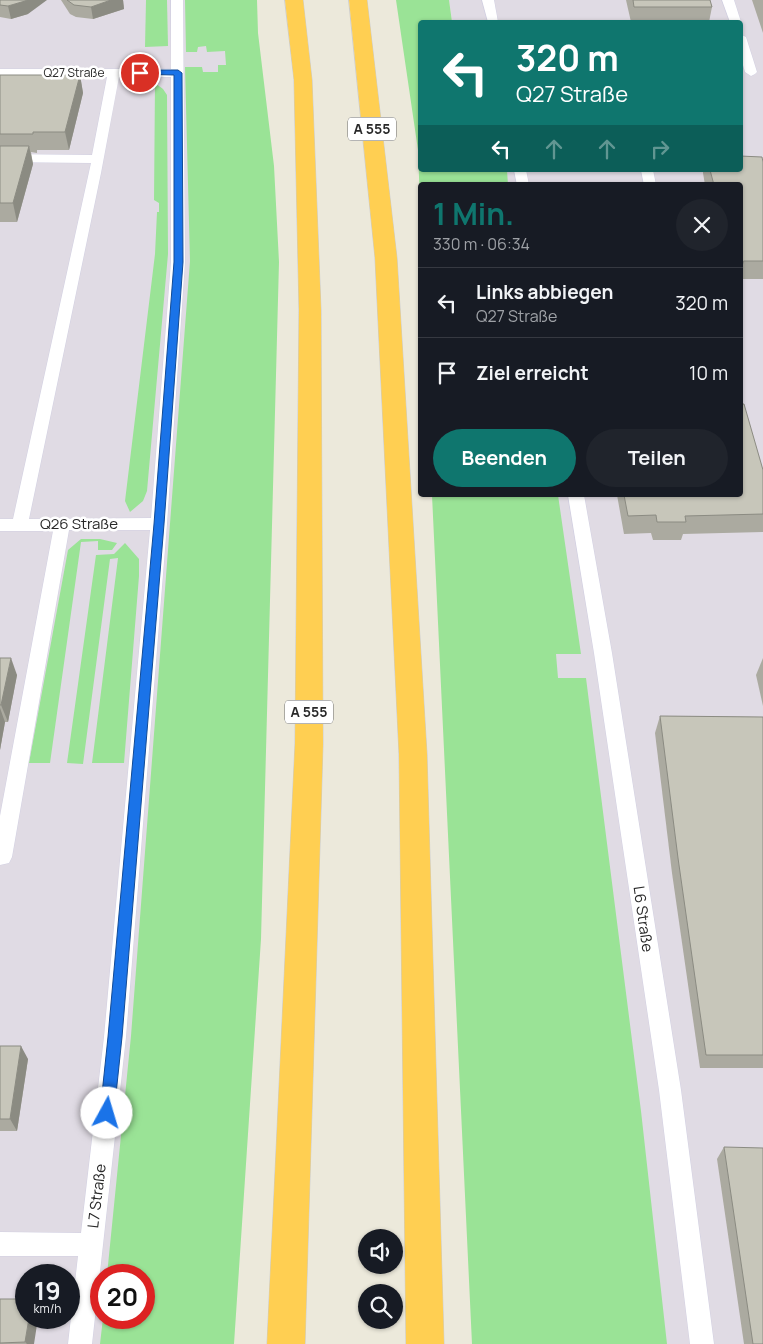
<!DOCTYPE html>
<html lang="de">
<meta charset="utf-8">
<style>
:root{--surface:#171b24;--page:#20242c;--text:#f1f3f6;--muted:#9ea1a6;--line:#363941;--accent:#0f766e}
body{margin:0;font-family:Manrope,sans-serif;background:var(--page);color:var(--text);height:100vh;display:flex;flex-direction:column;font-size:19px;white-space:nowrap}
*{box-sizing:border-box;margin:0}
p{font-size:16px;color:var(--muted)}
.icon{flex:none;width:28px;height:28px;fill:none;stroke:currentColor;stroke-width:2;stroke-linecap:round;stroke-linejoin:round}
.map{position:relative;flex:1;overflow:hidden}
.drawer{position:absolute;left:418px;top:182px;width:325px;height:315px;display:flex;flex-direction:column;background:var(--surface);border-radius:5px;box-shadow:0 1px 4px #0004}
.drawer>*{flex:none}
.hud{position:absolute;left:418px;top:20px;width:325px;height:152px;border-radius:5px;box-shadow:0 1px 4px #0004;background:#0f766e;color:#fff;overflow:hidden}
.buttons{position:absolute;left:358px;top:1229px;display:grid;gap:10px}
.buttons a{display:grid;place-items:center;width:45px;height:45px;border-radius:50%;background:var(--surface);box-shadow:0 1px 4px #0004;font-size:25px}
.speed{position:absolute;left:15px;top:1264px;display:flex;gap:10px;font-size:25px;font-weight:700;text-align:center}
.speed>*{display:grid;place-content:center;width:65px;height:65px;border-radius:50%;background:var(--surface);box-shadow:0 1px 4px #0004;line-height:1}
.speed small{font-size:12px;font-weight:400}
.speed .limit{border:8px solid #d22;background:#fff;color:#111}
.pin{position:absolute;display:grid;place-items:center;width:42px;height:42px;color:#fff;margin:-21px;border:2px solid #fff;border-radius:50%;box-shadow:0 1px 5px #0007}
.me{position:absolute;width:55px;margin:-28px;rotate:6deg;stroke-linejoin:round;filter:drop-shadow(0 0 4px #0008)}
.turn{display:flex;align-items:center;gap:18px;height:105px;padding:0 15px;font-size:22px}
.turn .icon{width:65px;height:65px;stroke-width:2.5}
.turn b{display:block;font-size:35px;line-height:42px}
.lanes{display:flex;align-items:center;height:48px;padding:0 15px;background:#0003;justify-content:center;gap:25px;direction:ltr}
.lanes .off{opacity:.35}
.round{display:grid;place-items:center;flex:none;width:52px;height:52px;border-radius:26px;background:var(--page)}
.headline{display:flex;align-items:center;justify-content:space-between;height:85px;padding:0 15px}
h1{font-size:30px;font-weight:700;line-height:38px;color:var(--accent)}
.button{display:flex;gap:10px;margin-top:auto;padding:10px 15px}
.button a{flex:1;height:58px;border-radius:30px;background:var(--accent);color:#fff;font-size:20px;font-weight:700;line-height:58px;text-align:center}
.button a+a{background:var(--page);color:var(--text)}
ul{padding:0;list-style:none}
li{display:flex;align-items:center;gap:15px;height:70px;padding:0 15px;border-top:1px solid var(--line)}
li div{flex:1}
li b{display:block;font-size:19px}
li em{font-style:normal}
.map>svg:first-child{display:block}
.industrial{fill:#e0dbe4;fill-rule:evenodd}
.green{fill:#9ae396}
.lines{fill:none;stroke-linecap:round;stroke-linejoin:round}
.service-casing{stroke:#d2d0e2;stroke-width:1}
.motorway-casing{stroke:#ccc;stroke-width:1}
.service{fill:#fff;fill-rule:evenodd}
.motorway{fill:#ffcf52;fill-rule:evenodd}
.wall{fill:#abaaa0}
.shaded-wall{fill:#8b8b82}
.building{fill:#c7c6ba;stroke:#8b8b82}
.route{fill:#1a73e8;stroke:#114b97}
.labels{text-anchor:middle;stroke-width:5;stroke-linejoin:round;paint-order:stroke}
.far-street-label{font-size:12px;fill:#292929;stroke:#fff}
.shield{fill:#fff;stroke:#696969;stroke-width:1}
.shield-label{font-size:14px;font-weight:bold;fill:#292929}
.street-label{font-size:15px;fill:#292929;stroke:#fff}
</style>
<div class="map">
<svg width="763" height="1344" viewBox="0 0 763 1344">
<rect width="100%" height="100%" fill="#ece9db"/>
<g class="industrial">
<path d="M0 0H238L195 1344H0ZM26 1275H69V1318H26ZM101 1275H144V1318H101Z"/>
<polygon points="449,0 763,0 763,1344 539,1344 477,495 740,495 740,185 441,185 439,170 740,170 740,22 452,22"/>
</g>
<g class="green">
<polygon points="146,0 167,0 168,46 145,47"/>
<polygon points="185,0 257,0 258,33 274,166 279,262 261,939 234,1344 100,1344 103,1318 144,1318 144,1275 107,1275 131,1036 190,261 185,67 202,67 203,72 218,72 218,65 226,65 225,51 207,52 206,46 198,47 197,52 186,52"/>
<polygon points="396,0 449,0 452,22 420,22 420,170 507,170 508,185 420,185 420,204 418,150"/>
<polygon points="155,83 163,89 167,95 168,254 147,491 143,501 130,512 125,501 155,254 157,212 159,212 159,203 154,200"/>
<polygon points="432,495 558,495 581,654 556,654 558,678 586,678 641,1111 667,1344 472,1344"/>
<polygon points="81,539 100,539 117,543 112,550 98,550 98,541 81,542 50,763 29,763 68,550"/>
<polygon points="125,543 139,559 139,576 124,763 92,763 118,558 110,559 83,764 67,763 96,555 114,554"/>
</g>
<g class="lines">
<g class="service-casing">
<g id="service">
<path d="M171 0H183L185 262 167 524 126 1037 92 1344H68L78 1256H0V1232L81 1233 104 1037 150 530H69L12 857 9 863 0 865V816L53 531H0V519H13L91 163 0 162V154L92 155 107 77H0V69H171ZM119 77H171V262L151 518 29 519 101 173Z"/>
<polygon points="482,0 494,0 498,22 488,22"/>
<polygon points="722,0 734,0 741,22 740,23 730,22"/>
<polygon points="740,34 746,37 757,72 755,74 751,76 745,72 740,55"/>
<polygon points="514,170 526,170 529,185 517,185"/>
<polygon points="641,170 653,170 656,185 644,185"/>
<polygon points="568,495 584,495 612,653 681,1090 714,1344 690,1344 659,1090 594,653"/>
</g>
</g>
<g class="motorway-casing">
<g id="motorway">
<polygon points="285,0 303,0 312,80 321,310 323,744 305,1344 267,1344 295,744 299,310 294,80"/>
<polygon points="349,0 367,0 397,258 427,754 444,1344 406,1344 399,754 375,258"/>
</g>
</g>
<use href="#service" class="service"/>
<use href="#motorway" class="motorway"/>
</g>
<g class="wall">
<polygon points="0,0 28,14 11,19 0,17"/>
<polygon points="61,0 123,0 124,9 93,19 76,17 70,14"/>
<polygon points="626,0 710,0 712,7 709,22 631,22"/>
<polygon points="752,0 763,0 763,33"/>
<polygon points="0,75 80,75 83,93 69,150 37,150 37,153 31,152 33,164 17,222 0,222"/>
<polygon points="763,162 763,279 740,279 740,185 705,185 703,173 703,170 740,170"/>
<polygon points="763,470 763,532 683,534 681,540 653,540 651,533 624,534 617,495 740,495"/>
<polygon points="0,658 17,675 8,722 5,722 0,750"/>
<polygon points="763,658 763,706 756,675"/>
<polygon points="660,716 763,717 763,1068 700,1068 672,873 655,733"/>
<polygon points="0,1046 28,1059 17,1131 0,1131"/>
<polygon points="724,1147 763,1344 744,1344 717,1159"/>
<polygon points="0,1299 34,1344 0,1344"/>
</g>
<g class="shaded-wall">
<polygon points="27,0 47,0 28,14 11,19 8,6"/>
<polygon points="111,0 123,0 124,9 93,19 91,7"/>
<polygon points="80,75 83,93 69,150 65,132"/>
<polygon points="29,146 33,164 17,222 13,203"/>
<polygon points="744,261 740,275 740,263"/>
<polygon points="11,658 17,675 8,722 1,705"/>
<polygon points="0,708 5,722 0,750"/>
<polygon points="21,1046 28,1059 17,1131 10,1119"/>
<polygon points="29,1318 38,1318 34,1344 27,1344 25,1342"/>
</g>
<g class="building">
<polygon points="0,0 27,0 25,1 8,6 0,5"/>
<polygon points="67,0 111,0 91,7 74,5"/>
<polygon points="633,0 710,0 712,7 634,7"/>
<polygon points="0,75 80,75 65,132 33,132 33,134 0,134"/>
<polygon points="0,146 29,146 13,203 0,203"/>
<polygon points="740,156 762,157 763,162 763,261 744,261 740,263 740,185 714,185 710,170 740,170"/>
<polygon points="740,404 744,404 763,470 763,514 685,516 686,522 657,522 656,515 628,516 624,495 740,495"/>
<polygon points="0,658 11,658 1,705 0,705"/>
<polygon points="660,716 763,717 763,1055 706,1055 678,858"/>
<polygon points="0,1046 21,1046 10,1119 0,1119"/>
<polygon points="724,1147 763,1148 763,1344 753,1344"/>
<polygon points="0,1299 26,1299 26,1318 29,1318 25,1342 0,1343"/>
</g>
<polygon class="route" points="140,70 178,70 182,73 183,262 164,524 122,1037 114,1113 112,1118 107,1120 102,1118 100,1113 108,1037 154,524 174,262 174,75 137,74 137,71"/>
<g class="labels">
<g class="far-street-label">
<text x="74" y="77">Q27 Straße</text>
</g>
<g class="shield">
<rect x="348" y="117.5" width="48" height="23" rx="4"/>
<rect x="285" y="700.5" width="48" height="23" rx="4"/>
</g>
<g class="shield-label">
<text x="372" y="134">A 555</text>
<text x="309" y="717">A 555</text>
</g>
<g class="street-label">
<text x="79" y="529">Q26 Straße</text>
<text transform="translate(643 919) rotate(82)" y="5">L6 Straße</text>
<text transform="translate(97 1196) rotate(-83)" y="5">L7 Straße</text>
</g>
</g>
</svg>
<div class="buttons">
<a><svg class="icon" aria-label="sound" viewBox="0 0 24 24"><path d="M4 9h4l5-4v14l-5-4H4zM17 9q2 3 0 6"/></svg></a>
<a><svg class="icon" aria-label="search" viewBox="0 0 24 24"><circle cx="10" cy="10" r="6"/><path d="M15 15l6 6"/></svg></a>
</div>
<div class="speed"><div>19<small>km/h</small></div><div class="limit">20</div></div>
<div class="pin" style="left:140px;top:73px;background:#d93025"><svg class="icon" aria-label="arrive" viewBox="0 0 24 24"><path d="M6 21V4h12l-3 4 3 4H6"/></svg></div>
<svg class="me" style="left:107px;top:1113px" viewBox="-20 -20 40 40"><circle r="19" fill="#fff"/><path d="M0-13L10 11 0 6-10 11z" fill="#1a73e8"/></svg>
<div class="hud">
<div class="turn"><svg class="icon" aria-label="left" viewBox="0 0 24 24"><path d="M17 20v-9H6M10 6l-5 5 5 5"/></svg><div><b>320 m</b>Q27 Straße</div></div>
<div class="lanes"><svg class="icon" aria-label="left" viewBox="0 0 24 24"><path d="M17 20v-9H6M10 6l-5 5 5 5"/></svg><svg class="icon off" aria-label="ahead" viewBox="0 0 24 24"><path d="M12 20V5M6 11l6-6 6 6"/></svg><svg class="icon off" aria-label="ahead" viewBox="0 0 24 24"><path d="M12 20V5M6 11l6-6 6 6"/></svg><svg class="icon off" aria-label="right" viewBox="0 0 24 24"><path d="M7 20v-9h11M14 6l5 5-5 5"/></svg></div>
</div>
<section class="drawer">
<div class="headline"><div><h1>1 Min.</h1><p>330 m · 06:34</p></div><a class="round"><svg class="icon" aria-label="close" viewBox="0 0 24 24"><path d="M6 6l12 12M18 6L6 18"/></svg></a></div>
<ul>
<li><svg class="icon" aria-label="left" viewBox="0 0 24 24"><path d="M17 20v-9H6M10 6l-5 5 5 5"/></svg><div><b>Links abbiegen</b><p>Q27 Straße</p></div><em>320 m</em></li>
<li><svg class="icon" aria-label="arrive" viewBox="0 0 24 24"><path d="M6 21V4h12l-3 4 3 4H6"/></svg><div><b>Ziel erreicht</b></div><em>10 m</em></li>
</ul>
<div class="button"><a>Beenden</a><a>Teilen</a></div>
</section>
</div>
